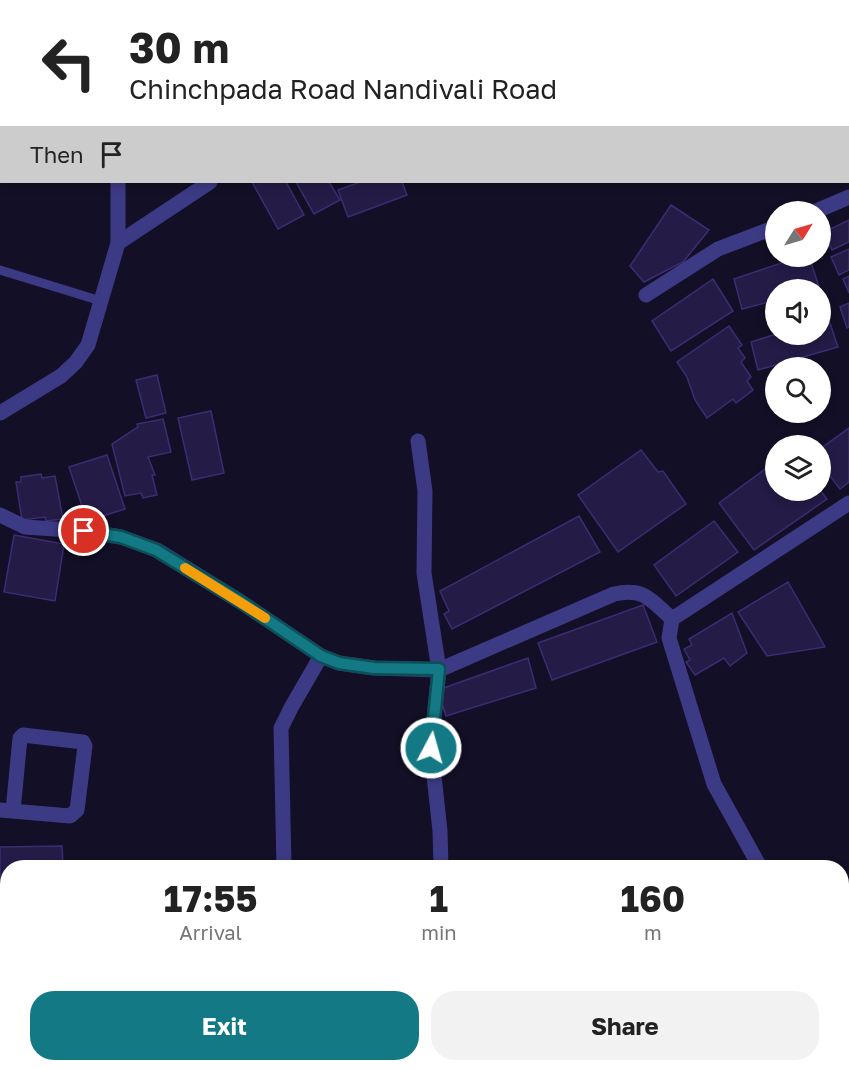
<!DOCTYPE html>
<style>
:root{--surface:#fff;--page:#f2f2f2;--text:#222;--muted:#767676;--accent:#137a85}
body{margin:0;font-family:"Golos Text",sans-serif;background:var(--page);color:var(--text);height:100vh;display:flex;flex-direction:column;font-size:22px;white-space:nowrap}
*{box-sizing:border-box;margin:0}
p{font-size:20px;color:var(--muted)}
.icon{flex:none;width:33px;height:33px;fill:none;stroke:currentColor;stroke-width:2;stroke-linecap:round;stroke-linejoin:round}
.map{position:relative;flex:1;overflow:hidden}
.drawer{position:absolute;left:0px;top:860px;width:849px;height:212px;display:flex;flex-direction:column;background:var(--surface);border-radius:24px 24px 0 0;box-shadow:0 3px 9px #0003}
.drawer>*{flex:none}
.top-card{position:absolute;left:0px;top:0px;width:849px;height:183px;box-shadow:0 3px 9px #0003;background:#fff;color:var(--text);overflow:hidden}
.needle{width:39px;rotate:53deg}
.fabs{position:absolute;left:765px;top:201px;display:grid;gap:12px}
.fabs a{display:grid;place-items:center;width:66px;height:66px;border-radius:50%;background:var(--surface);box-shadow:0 3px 9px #0003;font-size:30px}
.pin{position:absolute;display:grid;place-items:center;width:51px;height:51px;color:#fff;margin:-26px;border:3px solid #fff;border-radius:50%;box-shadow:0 2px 6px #0007}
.me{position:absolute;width:66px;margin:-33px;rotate:6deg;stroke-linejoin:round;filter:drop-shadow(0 0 4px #0008)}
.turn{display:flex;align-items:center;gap:21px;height:126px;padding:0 30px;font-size:27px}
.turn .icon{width:78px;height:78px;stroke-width:2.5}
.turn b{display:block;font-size:42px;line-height:51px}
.then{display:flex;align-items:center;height:57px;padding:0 30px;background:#0003;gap:12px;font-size:22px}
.eta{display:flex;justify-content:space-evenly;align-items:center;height:102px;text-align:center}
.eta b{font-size:36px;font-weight:700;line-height:42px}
.cta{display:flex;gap:12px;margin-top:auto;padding:12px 30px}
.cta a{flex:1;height:69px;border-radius:24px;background:var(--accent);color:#fff;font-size:24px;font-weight:700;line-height:69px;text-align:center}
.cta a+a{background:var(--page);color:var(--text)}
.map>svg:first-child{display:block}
.building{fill:#241b47;stroke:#3b2d73;stroke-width:1.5}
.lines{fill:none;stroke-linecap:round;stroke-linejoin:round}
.service{stroke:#3d3a85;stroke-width:9}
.minor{stroke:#3d3a85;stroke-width:15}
.route-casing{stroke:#0c4f56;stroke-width:15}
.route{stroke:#137a85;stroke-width:10}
.slow{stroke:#f59e0b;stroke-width:10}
</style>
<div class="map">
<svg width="849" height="1070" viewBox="0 0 849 1070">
<rect width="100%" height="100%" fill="#130f26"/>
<g class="building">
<polygon points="0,0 13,2 2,2 2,47"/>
<polygon points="252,182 286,182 304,215 278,229"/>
<polygon points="296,182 329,182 340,200 314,214"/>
<polygon points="360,182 402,182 407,195 348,217 338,190"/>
<polygon points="671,205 709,230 683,262 644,282 630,266"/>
<polygon points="849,220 849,242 832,250 824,232"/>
<polygon points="849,249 849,270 839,275 831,257"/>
<polygon points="802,256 809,256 820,290 776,290 776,300 742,309 734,279"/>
<polygon points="849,276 849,293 843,279"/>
<polygon points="713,279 733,311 671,351 652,321"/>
<polygon points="820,293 838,347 758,370 751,342 776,334 820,334"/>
<polygon points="849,303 849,327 847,328 840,307"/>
<polygon points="729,326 742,345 738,348 745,358 741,362 751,377 747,381 753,390 736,403 733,399 707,418 695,400 687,377 677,362"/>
<polygon points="157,375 166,413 146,418 136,380"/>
<polygon points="211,411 224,473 192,480 178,418"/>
<polygon points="163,419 171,452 148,457 155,475 152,475 157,495 143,498 141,493 125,496 112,444 138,427 137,424"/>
<polygon points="849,428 849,482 840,489 820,463 820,449"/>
<polygon points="641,450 658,472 663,471 686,504 618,552 578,495"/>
<polygon points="107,455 125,509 87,521 69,467"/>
<polygon points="776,461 776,490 820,490 827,499 754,550 719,503"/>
<polygon points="41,474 42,478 55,476 63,519 46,521 45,517 22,520 16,482 21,482 21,477"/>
<polygon points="579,516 600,552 452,629 444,614 449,611 440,591"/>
<polygon points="714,521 738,552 676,596 654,565"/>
<polygon points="14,535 64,544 55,601 4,592"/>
<polygon points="788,582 825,647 767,656 738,612"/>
<polygon points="643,605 657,642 552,680 538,643"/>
<polygon points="732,613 747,653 730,666 724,658 695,675 686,662 690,660 684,649 692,645 689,639"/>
<polygon points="528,658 536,688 446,716 438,690"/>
<polygon points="62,846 63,867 8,867 8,913 0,913 0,847"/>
<polygon points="842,1035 849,1055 849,1070 778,1070 775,1064 842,1064"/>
</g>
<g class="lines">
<polyline class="service" points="0,270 101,301"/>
<g class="minor">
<polyline points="54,0 55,2"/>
<polyline points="782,0 784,2"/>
<polyline points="289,2 290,0"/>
<polyline points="848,79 849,81"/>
<polyline points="814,212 849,197"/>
<polyline points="118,243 210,182"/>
<polyline points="646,295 718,249 776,227"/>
<polyline points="0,413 61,376 76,362 88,345 118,243 118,182"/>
<polyline points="418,441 425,491 424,573 439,670 431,748 440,831 441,867"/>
<path d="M0 515 25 527 84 531 121 537 157 550 241 602 321 656 339 663 374 668 439 670 614 594C644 587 651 600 672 619"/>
<polyline points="672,619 669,638 714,784 760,867"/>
<polyline points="672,619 849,503"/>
<polyline points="0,810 70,816 77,810 85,746 83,742 23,735 20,738 13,811"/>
<polyline points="284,867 281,728 292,706 321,656"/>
<polyline points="842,989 849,1000"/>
<polyline points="286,1064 286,1070"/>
</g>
</g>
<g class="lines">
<g class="route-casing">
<polyline id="route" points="84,531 121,537 156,550 241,602 321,656 339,663 374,668 439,669 431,748"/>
</g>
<use href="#route" class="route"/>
<polyline class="slow" points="185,568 265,618"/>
</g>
</svg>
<div class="fabs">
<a><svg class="needle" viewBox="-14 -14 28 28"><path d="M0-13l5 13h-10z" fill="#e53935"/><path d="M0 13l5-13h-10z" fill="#767676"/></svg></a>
<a><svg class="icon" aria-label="sound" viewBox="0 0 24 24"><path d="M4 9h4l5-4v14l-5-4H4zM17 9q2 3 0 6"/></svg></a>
<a><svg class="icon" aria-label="search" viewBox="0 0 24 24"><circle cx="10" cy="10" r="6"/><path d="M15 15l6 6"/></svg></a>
<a><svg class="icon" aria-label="layers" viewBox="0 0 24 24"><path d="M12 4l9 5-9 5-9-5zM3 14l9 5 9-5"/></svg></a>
</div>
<div class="pin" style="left:84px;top:531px;background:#d93025"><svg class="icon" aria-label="arrive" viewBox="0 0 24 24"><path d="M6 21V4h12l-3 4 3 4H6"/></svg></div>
<svg class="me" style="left:431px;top:748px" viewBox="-20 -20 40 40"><circle r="17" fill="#137a85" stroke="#fff" stroke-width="3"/><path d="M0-11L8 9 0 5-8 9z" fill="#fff"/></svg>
<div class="top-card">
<div class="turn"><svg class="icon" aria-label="left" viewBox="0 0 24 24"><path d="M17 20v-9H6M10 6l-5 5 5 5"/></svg><div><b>30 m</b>Chinchpada Road Nandivali Road</div></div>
<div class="then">Then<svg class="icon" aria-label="arrive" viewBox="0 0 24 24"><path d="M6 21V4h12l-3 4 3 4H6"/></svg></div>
</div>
<section class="drawer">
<div class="eta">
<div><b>17:55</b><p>Arrival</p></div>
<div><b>1</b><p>min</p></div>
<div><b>160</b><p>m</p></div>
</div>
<div class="cta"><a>Exit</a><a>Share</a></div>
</section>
</div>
